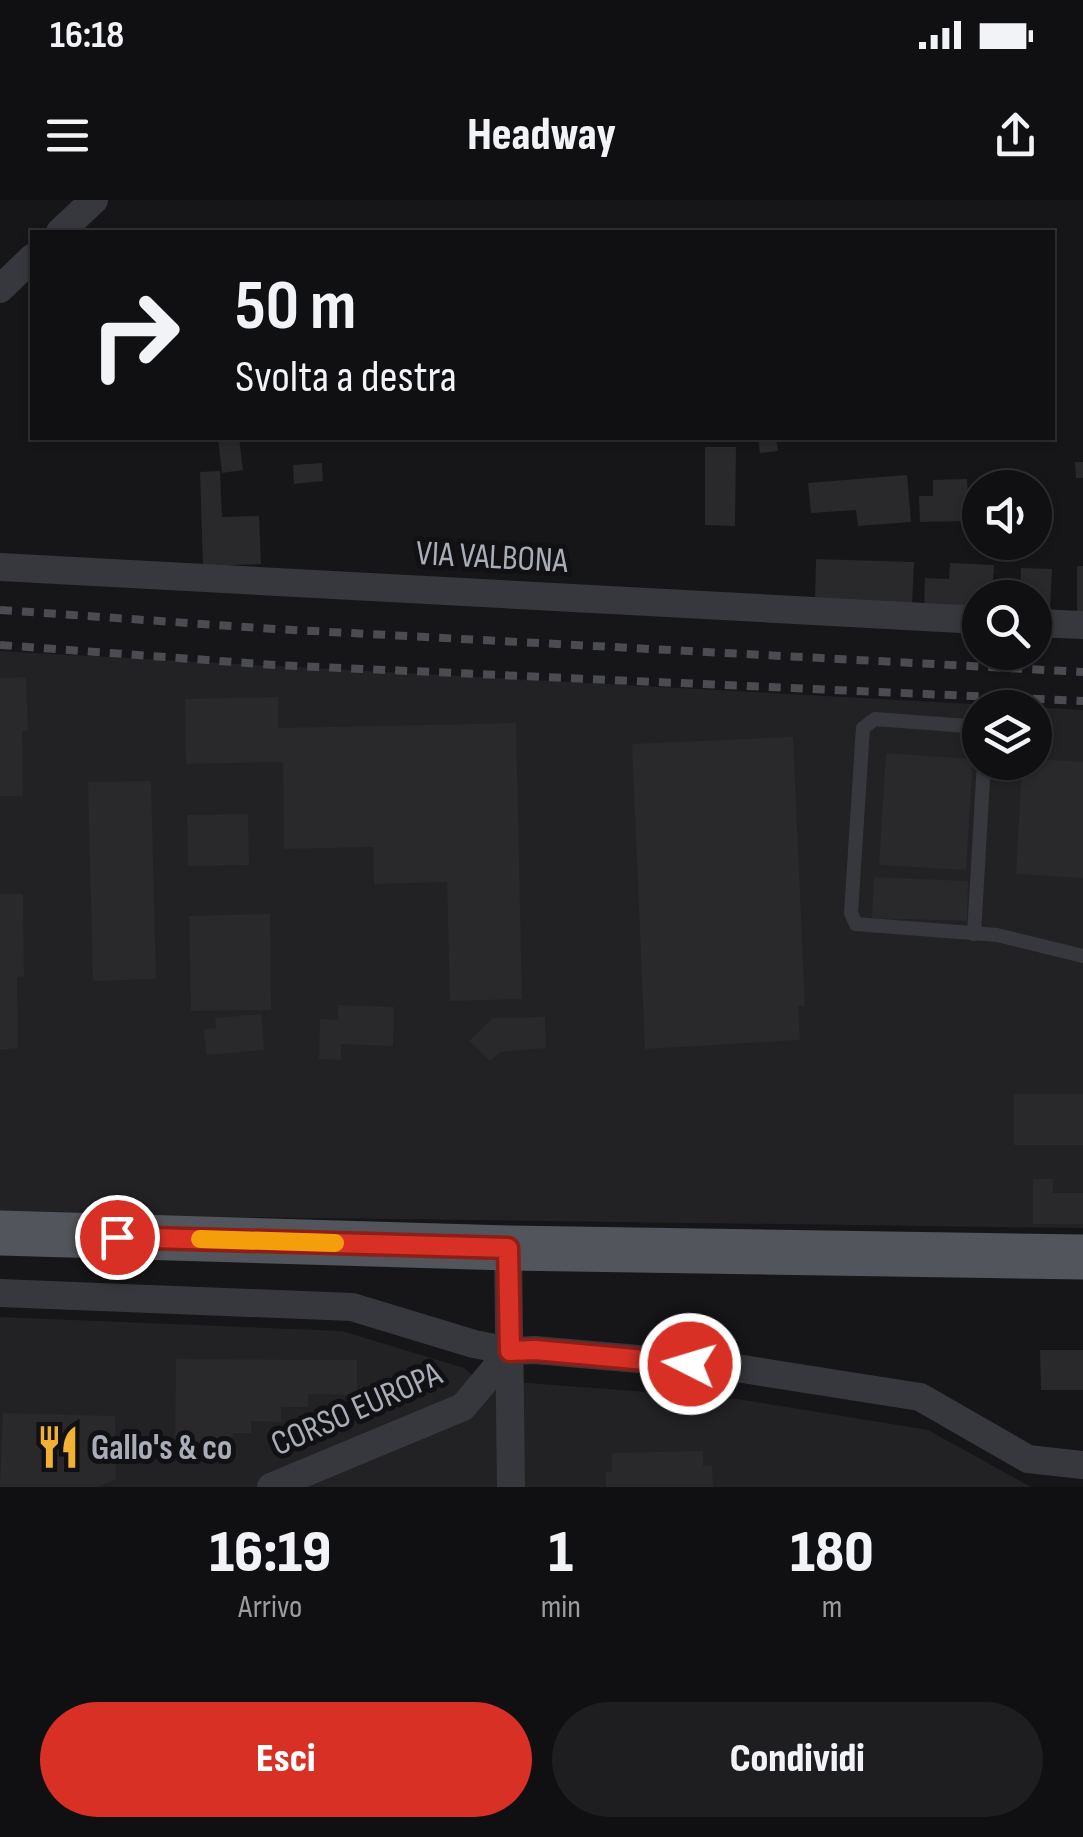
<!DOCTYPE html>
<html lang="it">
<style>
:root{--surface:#101012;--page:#1e1e20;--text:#f1f3f6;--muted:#9c9d9f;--line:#303032;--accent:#d93025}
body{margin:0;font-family:"Sofia Sans Condensed",sans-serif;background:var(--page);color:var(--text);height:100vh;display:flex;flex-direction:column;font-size:38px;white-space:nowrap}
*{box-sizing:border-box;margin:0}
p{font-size:32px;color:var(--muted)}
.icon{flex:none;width:55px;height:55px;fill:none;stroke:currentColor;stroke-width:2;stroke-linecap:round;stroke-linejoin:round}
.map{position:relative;height:1287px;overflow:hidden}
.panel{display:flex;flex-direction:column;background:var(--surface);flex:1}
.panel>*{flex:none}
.banner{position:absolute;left:30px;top:30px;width:1025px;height:210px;border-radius:0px;box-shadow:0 2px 8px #0004,0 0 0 2px var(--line);background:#101012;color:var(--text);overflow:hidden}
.tools{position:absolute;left:962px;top:270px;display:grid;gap:20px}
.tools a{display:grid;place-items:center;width:90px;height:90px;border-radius:50%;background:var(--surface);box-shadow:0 2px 8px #0004,0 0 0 2px var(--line);font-size:50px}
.pin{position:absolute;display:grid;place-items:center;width:85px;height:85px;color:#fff;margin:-42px;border:5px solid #fff;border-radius:50%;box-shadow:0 2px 10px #0007}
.me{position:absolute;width:110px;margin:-55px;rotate:275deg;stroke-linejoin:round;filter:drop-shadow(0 0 8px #0008)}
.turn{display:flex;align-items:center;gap:35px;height:210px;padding:0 40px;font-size:45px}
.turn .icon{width:130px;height:130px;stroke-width:2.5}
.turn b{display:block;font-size:70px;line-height:85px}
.eta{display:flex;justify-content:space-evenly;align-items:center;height:170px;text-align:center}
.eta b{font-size:60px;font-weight:800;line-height:70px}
.button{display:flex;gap:20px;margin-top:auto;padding:20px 40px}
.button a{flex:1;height:115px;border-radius:60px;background:var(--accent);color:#fff;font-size:40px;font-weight:800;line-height:115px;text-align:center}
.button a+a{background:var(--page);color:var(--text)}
.status{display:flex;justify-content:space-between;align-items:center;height:70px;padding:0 50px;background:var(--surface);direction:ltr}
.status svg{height:28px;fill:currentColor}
header{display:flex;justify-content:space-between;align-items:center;height:130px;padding:0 40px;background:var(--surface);font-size:45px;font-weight:800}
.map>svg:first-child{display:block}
.built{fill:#222225;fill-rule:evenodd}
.building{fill:#29292c}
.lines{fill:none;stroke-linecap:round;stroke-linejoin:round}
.service{stroke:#37383d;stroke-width:14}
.minor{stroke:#37383d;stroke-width:28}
.primary{stroke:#53555c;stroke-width:45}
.rail{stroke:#4a4c52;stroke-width:8;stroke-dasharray:12 10;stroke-linecap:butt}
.route-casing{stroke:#8d1f18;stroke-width:25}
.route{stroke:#d93025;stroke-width:18}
.slow{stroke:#f59e0b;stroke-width:18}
.labels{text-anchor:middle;stroke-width:10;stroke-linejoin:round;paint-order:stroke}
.street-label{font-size:35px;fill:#a8adb8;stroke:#111113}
.poi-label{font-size:35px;font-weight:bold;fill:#a8adb8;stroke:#111113;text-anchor:start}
</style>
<div class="status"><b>16:18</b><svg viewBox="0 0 49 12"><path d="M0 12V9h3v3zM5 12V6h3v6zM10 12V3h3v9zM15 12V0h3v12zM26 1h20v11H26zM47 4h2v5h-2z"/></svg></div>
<header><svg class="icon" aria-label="menu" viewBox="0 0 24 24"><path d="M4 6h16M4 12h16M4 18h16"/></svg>Headway<svg class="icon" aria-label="share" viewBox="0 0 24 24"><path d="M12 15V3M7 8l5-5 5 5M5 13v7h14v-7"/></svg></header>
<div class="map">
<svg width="1083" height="1287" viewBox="0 0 1083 1287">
<rect width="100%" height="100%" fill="#161618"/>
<g class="built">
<path d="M0 451 1083 510V1028L0 1014ZM980 508H1035V562H980Z"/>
<polygon points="0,1117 342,1131 464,1168 477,1179 738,1199 928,1230 1031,1287 0,1287"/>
</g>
<g class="building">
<polygon points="218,238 239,238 243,270 222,273"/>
<polygon points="758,238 776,238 778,251 760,253"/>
<polygon points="705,247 736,247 735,326 705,325"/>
<polygon points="1075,262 1083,262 1083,278 1076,278"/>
<polygon points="322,263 323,281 294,284 293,265"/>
<polygon points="220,271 222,317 259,316 261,364 203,366 200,272"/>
<polygon points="907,275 911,322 858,326 856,310 811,313 808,283"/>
<polygon points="967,279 969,321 920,322 919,296 933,296 933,280"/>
<polygon points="816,359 914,362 912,406 815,402"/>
<polygon points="950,363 994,365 992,398 980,398 980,409 924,407 925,378 949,379"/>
<rect x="1077" y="366" width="6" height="46"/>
<polygon points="1021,368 1052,369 1050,412 1035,411 1035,398 1020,398"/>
<polygon points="26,477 28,531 22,531 23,596 0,596 0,478"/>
<polygon points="278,497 278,528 516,523 522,799 450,801 447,682 374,684 373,647 284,649 283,562 186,564 185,499"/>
<polygon points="793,537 805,806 798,806 800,840 645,849 632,544"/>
<polygon points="886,553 973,559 966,670 879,665"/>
<polygon points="1035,559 1083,562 1083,678 1016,674 1022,562 1035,562"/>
<polygon points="151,581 156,779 93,781 88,582"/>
<polygon points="248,614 249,665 188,666 187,615"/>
<polygon points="874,677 968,681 967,721 872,718"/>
<polygon points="0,694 23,694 24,776 17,777 18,848 0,850"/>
<polygon points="270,714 271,810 191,811 189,716"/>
<polygon points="338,805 394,807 393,846 341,844 341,860 319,859 320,819 338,820"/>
<polygon points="261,814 264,850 206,855 204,829 216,828 215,818"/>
<polygon points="545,817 546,848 500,852 490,861 469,841 493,818"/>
<rect x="1014" y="894" width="69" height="51"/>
<polygon points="1033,979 1053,979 1053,993 1083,993 1083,1024 1033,1024"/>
<polygon points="1040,1150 1083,1150 1083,1190 1041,1190"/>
<polygon points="176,1159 357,1160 357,1195 308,1194 308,1207 281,1207 281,1222 251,1221 251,1233 233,1233 232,1244 206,1243 206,1252 175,1251"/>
<polygon points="3,1213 115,1216 116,1279 97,1287 0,1287"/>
<polygon points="703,1251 703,1266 712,1266 713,1287 606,1287 606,1272 612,1272 612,1253"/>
</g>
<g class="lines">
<g class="service">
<polyline points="980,527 875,519 863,528 851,713 856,724 997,735 1083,756"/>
<polyline points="974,734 984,562"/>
</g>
<g class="minor">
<polyline points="60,32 94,0"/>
<polyline points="0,89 32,58"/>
<polyline points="0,367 980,420"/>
<polyline points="1035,423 1083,425"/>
<polyline points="508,1048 511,1287"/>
<polyline points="0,1093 352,1107 474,1144 510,1151 535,1150 730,1167 920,1197 1028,1259 1083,1265"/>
<polyline points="271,1287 463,1207 510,1151"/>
</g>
<polyline class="primary" points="0,1033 508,1048 1083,1057"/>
<g class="rail">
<polyline points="0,410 275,429 1083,472"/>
<polyline points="0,445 275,465 1083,501"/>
</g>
</g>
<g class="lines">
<g class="route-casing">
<polyline id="route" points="117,1037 508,1048 510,1151 535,1150 690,1164"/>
</g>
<use href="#route" class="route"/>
<polyline class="slow" points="200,1039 335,1043"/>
</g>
<defs>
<g id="restaurant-bare" transform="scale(3.45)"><path d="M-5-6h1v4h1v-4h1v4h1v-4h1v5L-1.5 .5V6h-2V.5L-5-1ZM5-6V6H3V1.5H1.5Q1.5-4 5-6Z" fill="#f2b134" stroke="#111113" stroke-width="2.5" paint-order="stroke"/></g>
</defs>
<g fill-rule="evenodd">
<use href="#restaurant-bare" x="58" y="1247"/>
</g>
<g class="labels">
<g class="street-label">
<text transform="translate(492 356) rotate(3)" y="12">VIA VALBONA</text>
<text transform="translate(356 1208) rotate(-24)" y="12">CORSO EUROPA</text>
</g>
<g class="poi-label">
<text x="91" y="1259">Gallo's &amp; co</text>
</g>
</g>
</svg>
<div class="tools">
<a><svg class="icon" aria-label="sound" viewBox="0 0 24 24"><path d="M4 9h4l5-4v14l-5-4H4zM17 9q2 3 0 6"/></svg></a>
<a><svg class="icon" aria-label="search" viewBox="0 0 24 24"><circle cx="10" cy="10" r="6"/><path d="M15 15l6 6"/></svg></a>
<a><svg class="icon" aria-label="layers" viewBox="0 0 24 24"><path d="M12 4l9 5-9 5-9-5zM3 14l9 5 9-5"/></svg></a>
</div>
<div class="pin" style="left:117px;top:1037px;background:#d93025"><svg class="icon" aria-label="arrive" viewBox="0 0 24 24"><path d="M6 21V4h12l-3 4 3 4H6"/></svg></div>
<svg class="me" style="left:690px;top:1164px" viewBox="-20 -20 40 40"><circle r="17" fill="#d93025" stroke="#fff" stroke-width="3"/><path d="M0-11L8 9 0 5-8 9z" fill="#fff"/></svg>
<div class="banner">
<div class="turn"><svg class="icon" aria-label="right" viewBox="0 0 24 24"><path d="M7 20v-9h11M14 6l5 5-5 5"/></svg><div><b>50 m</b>Svolta a destra</div></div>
</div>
</div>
<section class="panel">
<div class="eta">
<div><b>16:19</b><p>Arrivo</p></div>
<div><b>1</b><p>min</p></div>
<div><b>180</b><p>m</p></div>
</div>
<div class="button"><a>Esci</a><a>Condividi</a></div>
</section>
